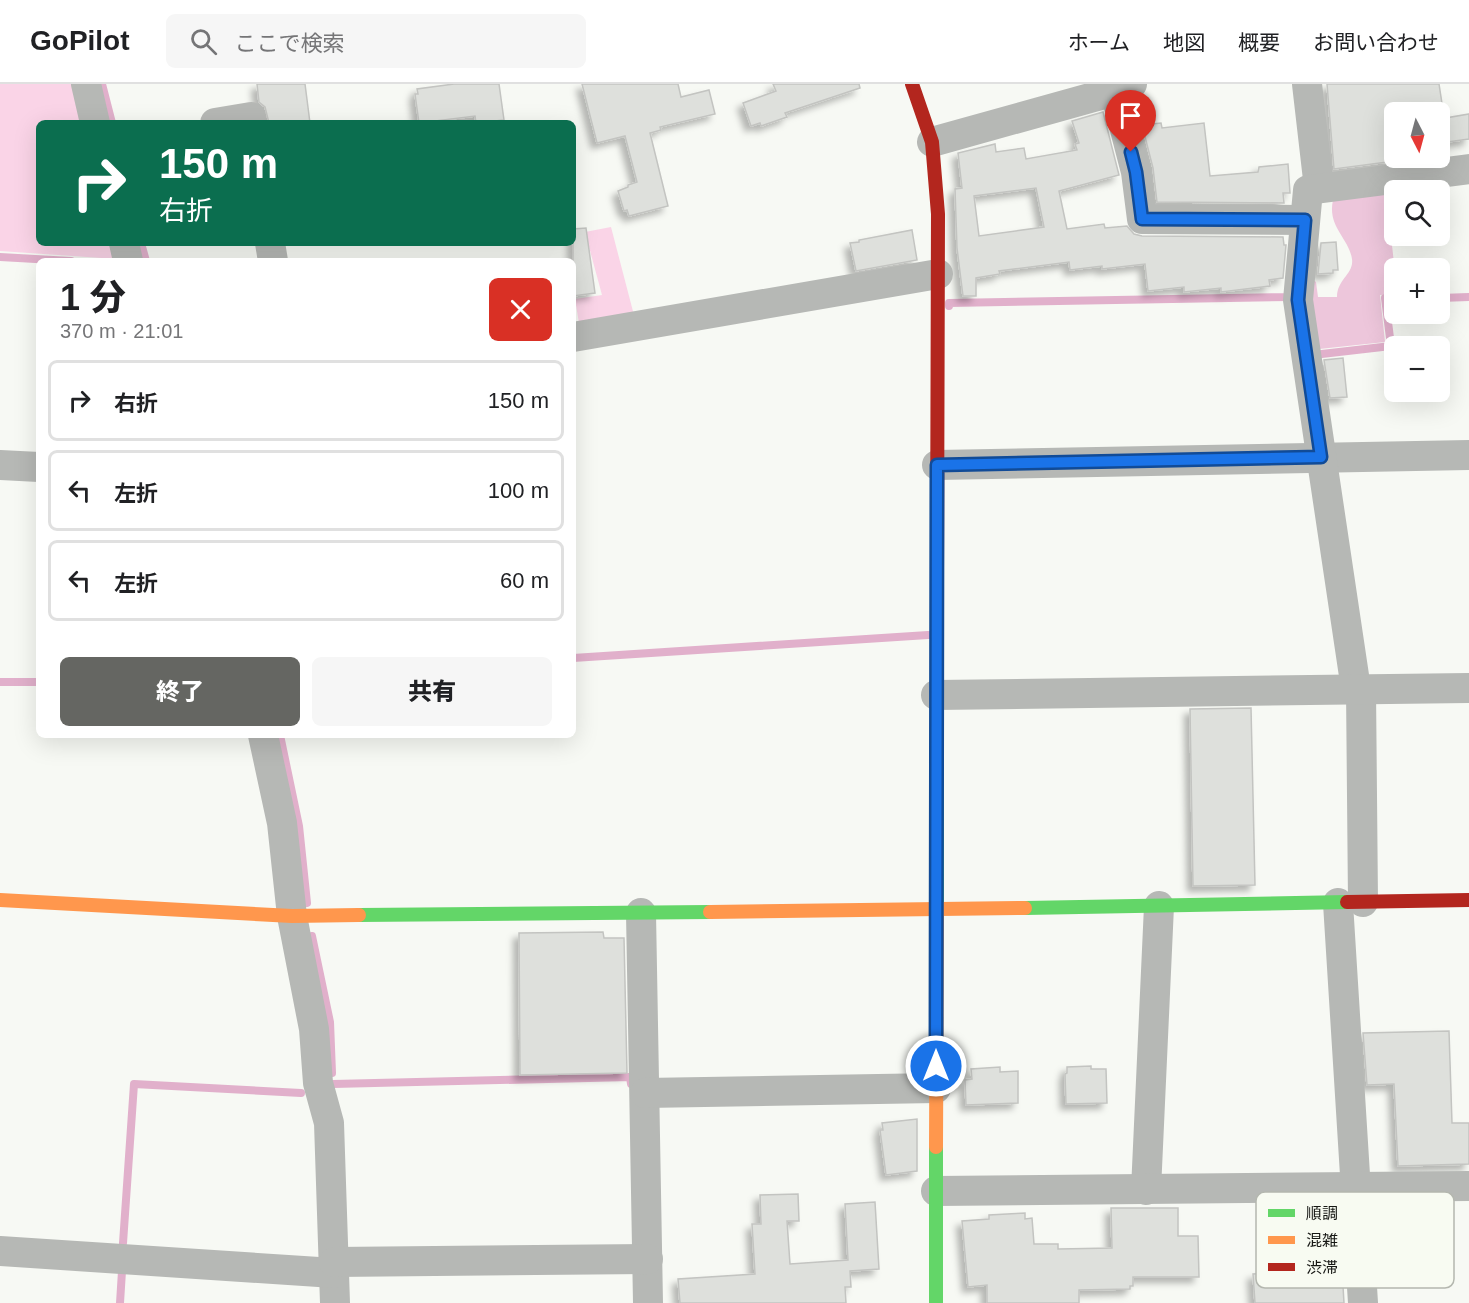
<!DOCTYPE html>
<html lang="ja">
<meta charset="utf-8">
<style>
:root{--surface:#fff;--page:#f6f6f6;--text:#202124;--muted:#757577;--line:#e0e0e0;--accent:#656662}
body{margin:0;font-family:Helvetica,"Noto Sans JP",sans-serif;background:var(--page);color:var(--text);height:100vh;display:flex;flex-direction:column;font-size:22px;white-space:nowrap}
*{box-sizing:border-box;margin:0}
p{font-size:20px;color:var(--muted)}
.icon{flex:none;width:33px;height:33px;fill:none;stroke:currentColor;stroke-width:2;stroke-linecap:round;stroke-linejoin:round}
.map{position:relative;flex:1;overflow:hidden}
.drawer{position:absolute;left:36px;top:174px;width:540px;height:480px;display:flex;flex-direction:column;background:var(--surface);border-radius:9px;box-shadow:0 6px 24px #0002}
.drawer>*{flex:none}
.banner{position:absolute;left:36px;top:36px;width:540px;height:126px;border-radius:9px;box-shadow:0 6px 24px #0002;background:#0b6e4f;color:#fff;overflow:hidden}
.needle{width:39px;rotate:174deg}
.fabs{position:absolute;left:1384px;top:18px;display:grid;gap:12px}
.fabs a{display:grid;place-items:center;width:66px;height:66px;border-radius:9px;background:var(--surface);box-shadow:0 6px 24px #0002;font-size:30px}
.pin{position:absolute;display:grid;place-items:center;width:51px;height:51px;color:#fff;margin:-62px -26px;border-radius:50% 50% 50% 0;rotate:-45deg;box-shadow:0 0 6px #0007}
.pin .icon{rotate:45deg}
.me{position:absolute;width:66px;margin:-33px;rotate:0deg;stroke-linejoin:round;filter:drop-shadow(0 0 4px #0008)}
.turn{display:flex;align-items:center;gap:21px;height:126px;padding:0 24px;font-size:27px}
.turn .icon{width:78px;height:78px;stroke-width:2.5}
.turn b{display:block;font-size:42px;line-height:51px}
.round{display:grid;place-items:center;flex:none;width:63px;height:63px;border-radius:9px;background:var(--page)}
.summary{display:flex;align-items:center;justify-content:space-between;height:102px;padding:0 24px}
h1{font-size:36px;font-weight:800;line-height:45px}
.primary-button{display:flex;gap:12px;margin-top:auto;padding:12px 24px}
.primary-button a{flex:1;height:69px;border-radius:9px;background:var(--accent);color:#fff;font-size:24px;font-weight:800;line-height:69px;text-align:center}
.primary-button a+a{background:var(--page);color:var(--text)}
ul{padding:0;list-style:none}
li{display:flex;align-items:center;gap:18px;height:81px;margin:0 12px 9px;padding:0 12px;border:3px solid var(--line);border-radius:9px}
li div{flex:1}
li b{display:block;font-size:22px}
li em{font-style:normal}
header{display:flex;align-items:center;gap:36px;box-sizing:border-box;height:84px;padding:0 30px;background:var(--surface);border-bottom:2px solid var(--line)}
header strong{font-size:28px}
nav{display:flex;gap:33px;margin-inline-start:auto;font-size:21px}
.search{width:420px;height:54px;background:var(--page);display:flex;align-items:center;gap:15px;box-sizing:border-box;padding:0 21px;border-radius:9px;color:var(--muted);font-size:22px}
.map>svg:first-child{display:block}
.green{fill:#fad4e7}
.forest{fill:#edc6db}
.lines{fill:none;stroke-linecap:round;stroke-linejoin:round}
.stream{stroke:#e1b0cb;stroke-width:8}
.building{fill:#dee0dc;stroke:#c3c4c1;stroke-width:1.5;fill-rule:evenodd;filter:url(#shadow)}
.street{stroke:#b6b8b5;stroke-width:30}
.fast{stroke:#63d668;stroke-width:14}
.slow{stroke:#ff974d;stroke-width:14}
.jam{stroke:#b3261e;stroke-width:14}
.route-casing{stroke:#114b97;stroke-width:15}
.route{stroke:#1a73e8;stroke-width:10}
.key{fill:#f8fbf2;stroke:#b4b7af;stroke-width:1.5}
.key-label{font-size:16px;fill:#161714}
</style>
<header>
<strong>GoPilot</strong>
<div class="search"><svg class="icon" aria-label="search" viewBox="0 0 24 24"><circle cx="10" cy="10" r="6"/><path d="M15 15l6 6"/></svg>ここで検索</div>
<nav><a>ホーム</a><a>地図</a><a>概要</a><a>お問い合わせ</a></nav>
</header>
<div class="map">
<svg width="1469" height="1219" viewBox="0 0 1469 1219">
<defs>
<filter id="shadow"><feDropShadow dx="-5.5" dy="5.5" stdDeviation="3" flood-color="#0004"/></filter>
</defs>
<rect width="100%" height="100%" fill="#f7f9f4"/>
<g class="green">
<polygon points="0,0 74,0 83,39 39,39 39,159 112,159 116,175 0,167"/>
<polygon points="611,143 635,235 580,245 575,215 602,211 585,148"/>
</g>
<path class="forest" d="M1386 105 1395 189V210L1380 211 1385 258 1310 266 1312 195 1316 198 1318 213H1337C1337 195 1354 190 1352 175 1349 154 1327 143 1333 116Z"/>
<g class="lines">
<g class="stream">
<polyline points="102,0 112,39"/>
<polyline points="141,159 146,177"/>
<polyline points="0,173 71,177"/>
<polyline points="1440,214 1469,213"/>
<polyline points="949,222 949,219 1289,213 1289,209"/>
<polyline points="1313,271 1391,262 1385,214 1395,214"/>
<polyline points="573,574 928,551"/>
<polyline points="0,598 39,598"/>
<polyline points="280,651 299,742 307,819"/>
<polyline points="312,852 330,938 332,989"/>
<polyline points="333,1000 630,993 631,1000"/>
<polyline points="123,1159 134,1000 301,1009"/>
<polyline points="120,1219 122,1187"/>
</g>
</g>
<g class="building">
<polygon points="257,0 305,0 310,39 269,39 265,23 259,18"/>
<polygon points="454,0 499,0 504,36 476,39 475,32 419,39 415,10 418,10 417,5"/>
<polygon points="582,0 678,0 681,13 709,6 715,30 660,43 661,46 650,49 668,122 629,132 627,126 624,127 618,107 628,103 628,101 637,98 625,52 597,59"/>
<polygon points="773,0 859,0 860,4 785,29 787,33 761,42 760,39 751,42 743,19 776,7"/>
<polygon points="1327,0 1439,0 1443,26 1395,28 1395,77 1334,85"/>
<path d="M1103 28 1119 91 1059 107 1067 145 1104 140 1105 144 1127 142 1134 150 1142 152 1283 153 1284 161H1286L1283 194 1269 196 1270 202 1221 208V204L1184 208V203L1148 207 1145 180 1102 185V182L1070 186 1069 178 999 187 1000 190 976 194V212H963L957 164 955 105 962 104 958 69 995 60 996 68 1024 64 1026 75 1077 66 1075 60 1079 59 1072 37ZM1036 104 1044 143 979 152 974 112Z"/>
<polygon points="1469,30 1469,55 1440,59 1440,35"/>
<polygon points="1161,39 1162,44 1204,39 1210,92 1258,88 1259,83 1288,80 1290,109 1283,109 1284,119 1157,118 1153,84 1142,41"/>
<polygon points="586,144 595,209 573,212 573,145"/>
<polygon points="912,146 917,176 856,187 850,159 859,158 859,156"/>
<polygon points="1336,158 1338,186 1333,186 1333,189 1318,190 1321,159"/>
<polygon points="1343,274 1347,313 1330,314 1324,276"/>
<polygon points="1251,624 1255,801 1193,802 1190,625"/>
<polygon points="603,848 604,854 624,854 627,989 520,991 519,849"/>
<polygon points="1449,947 1452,1039 1469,1039 1469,1080 1398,1082 1394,1000 1367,1001 1363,949"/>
<polygon points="1091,982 1091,985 1106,985 1107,1019 1066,1020 1065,990 1067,989 1067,983"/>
<polygon points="1000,983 1000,988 1018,987 1018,1019 966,1021 965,996 972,995 971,985"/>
<polygon points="917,1035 917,1087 886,1091 880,1046 883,1046 882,1039"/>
<polygon points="798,1110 799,1137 787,1137 790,1180 848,1176 845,1120 875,1118 879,1185 850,1187 851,1203 845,1203 846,1219 680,1219 678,1195 755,1190 752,1140 761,1140 760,1111"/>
<polygon points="1111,1124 1178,1124 1178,1152 1198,1152 1199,1193 1133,1193 1133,1202 1130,1202 1130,1205 1079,1206 1079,1219 987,1219 987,1201 968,1203 962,1137 989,1135 989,1131 1025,1129 1025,1135 1032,1134 1034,1160 1058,1160 1058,1165 1112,1164"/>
<polygon points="1310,1182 1311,1187 1342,1186 1344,1219 1255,1219 1253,1190 1282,1188 1282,1183"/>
</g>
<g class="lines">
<g class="street">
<polyline points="86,0 95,39"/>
<polyline points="1307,0 1319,104"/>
<polyline points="1115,7 1136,88 1142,135 1305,136"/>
<polyline points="215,39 251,33 252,39"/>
<polyline points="932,58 1115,7 1132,0"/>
<polyline points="124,159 128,177"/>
<polyline points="270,159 273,177"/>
<polyline points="573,253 938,190"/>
<polyline points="0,381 39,383"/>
<polyline points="937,381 1469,371"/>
<polyline points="1356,605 1298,216 1308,106 1469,85"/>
<polyline points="1361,605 1363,818"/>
<polyline points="936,611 1469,604"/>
<polyline points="263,651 282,739 292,832 314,945 318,999 329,1039 335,1219"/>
<polyline points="1338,819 1363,1219"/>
<polyline points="641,829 648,1219"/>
<polyline points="645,1009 936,1004"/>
<polyline points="1146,1106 1159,822"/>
<polyline points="936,1107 1469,1102"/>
<polyline points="0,1167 334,1189"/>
<polyline points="334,1178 648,1175"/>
</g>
<g class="fast">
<polyline points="1025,824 1347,818"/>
<polyline points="359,831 710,828"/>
<polyline points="937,831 937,488"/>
<polyline points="936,1219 936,1063"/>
</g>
<g class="slow">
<polyline points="0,816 292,832 359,831"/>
<polyline points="710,828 1025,824"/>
<polyline points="936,1063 937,831"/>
</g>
<g class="jam">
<polyline points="912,0 932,58 938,130 937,488"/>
<polyline points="1347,818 1469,816"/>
</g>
</g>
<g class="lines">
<g class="route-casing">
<polyline id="route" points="936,982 937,381 1321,373 1298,216 1305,136 1142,135 1136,88 1131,68"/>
</g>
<use href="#route" class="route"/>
</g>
<rect x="1256" y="1108" width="198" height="96" rx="9" class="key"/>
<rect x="1268" y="1125" width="27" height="8" fill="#63d668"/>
<rect x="1268" y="1152" width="27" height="8" fill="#ff974d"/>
<rect x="1268" y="1179" width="27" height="8" fill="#b3261e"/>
<g class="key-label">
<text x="1306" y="1135">順調</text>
<text x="1306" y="1162">混雑</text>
<text x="1306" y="1189">渋滞</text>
</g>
</svg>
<div class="fabs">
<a><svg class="needle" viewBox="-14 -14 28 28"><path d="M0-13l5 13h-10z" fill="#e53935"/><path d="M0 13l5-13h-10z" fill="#757577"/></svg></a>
<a><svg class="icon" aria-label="search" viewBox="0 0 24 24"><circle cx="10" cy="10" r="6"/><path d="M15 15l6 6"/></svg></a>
<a>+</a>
<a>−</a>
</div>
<div class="pin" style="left:1131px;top:68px;background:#d93025"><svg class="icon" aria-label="arrive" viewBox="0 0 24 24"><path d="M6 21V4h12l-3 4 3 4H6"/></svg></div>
<svg class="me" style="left:936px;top:982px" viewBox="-20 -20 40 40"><circle r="17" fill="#1a73e8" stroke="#fff" stroke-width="3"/><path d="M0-11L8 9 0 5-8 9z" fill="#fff"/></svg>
<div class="banner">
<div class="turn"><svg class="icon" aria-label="right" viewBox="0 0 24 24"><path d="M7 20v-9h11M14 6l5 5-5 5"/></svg><div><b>150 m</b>右折</div></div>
</div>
<section class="drawer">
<div class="summary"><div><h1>1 分</h1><p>370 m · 21:01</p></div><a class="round" style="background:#d93025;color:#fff"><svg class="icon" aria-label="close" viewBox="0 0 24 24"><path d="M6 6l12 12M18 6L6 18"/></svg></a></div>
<ul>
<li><svg class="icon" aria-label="right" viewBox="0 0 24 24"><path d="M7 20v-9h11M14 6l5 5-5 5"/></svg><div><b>右折</b></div><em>150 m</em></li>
<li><svg class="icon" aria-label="left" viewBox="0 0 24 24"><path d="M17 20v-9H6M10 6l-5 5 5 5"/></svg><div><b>左折</b></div><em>100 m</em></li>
<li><svg class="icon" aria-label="left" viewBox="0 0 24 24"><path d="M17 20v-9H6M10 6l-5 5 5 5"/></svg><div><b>左折</b></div><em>60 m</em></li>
</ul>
<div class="primary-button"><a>終了</a><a>共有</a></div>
</section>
</div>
